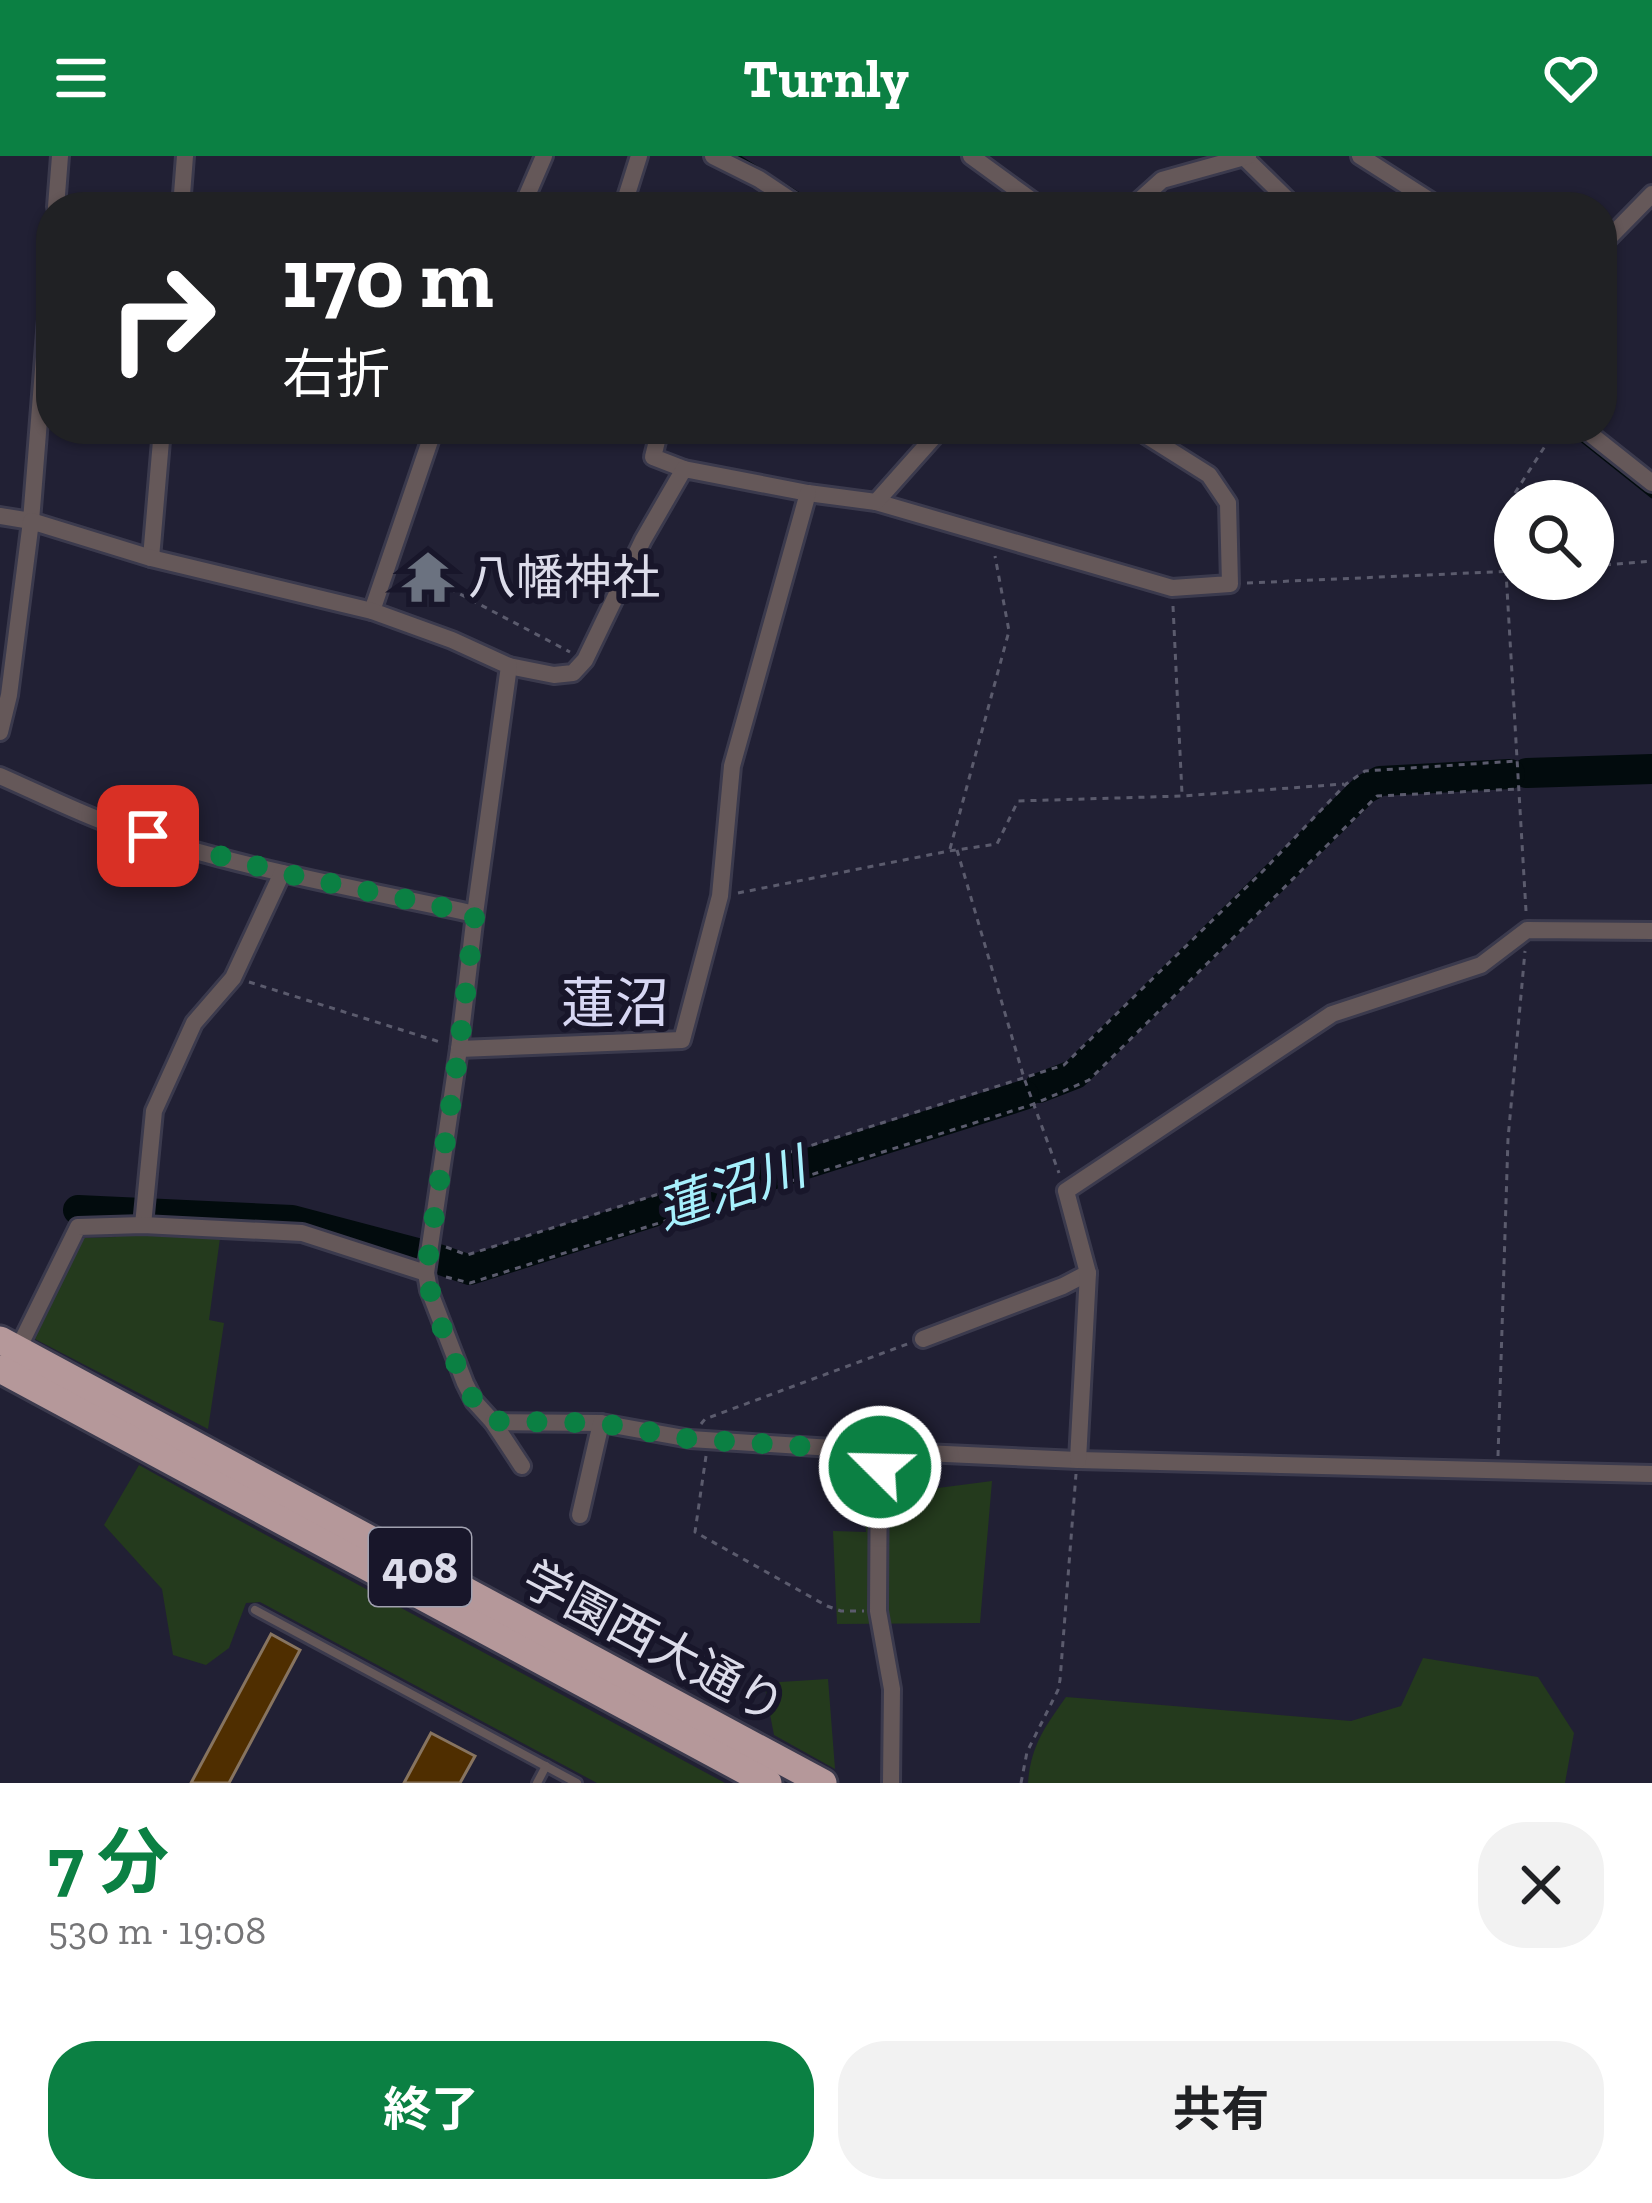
<!DOCTYPE html>
<html lang="ja">
<meta charset="utf-8">
<style>
:root{--surface:#fff;--page:#f2f2f2;--text:#202124;--muted:#757577;--accent:#0b8043}
body{margin:0;font-family:"Zilla Slab","Noto Sans JP",serif;background:var(--page);color:var(--text);height:100vh;display:flex;flex-direction:column;font-size:45px;white-space:nowrap}
*{box-sizing:border-box;margin:0}
p{font-size:39px;color:var(--muted)}
.icon{flex:none;width:66px;height:66px;fill:none;stroke:currentColor;stroke-width:2;stroke-linecap:round;stroke-linejoin:round}
.map{position:relative;height:1627px;overflow:hidden}
.drawer{display:flex;flex-direction:column;background:var(--surface);flex:1}
.drawer>*{flex:none}
.banner{position:absolute;left:36px;top:36px;width:1581px;height:252px;border-radius:48px;box-shadow:0 3px 9px #0004;background:#202124;color:#fff;overflow:hidden}
.buttons{position:absolute;left:1494px;top:324px;display:grid;gap:24px}
.buttons a{display:grid;place-items:center;width:120px;height:120px;border-radius:50%;background:var(--surface);box-shadow:0 3px 9px #0004;font-size:60px}
.pin{position:absolute;display:grid;place-items:center;width:102px;height:102px;color:#fff;margin:-51px;border-radius:24px;box-shadow:0 6px 18px #0006}
.me{position:absolute;width:132px;margin:-66px;rotate:293deg;stroke-linejoin:round;filter:drop-shadow(0 0 9px #0008)}
.turn{display:flex;align-items:center;gap:42px;height:252px;padding:0 48px;font-size:54px}
.turn .icon{width:156px;height:156px;stroke-width:2.5}
.turn b{display:block;font-size:84px;line-height:102px}
.round{display:grid;place-items:center;flex:none;width:126px;height:126px;border-radius:48px;background:var(--page)}
.overview{display:flex;align-items:center;justify-content:space-between;height:204px;padding:0 48px}
h1{font-size:72px;font-weight:700;line-height:90px;color:var(--accent)}
.action{display:flex;gap:24px;margin-top:auto;padding:24px 48px}
.action a{flex:1;height:138px;border-radius:48px;background:var(--accent);color:#fff;font-size:48px;font-weight:700;line-height:138px;text-align:center}
.action a+a{background:var(--page);color:var(--text)}
header{display:flex;justify-content:space-between;align-items:center;height:156px;padding:0 48px;background:var(--accent);color:#fff;font-size:54px;font-weight:700}
.map>svg:first-child{display:block}
.green{fill:#243a1d}
.lines{fill:none;stroke-linecap:round;stroke-linejoin:round}
.stream{stroke:#020b0d;stroke-width:4.5}
.river{stroke:#020b0d;stroke-width:30}
.building{fill:#4f2e00;stroke:#877460;stroke-width:3}
.service-casing{stroke:#3b3a4d;stroke-width:14}
.minor-casing{stroke:#3b3a4d;stroke-width:22}
.trunk-casing{stroke:#3b3a4d;stroke-width:33}
.path{stroke:#5b5b6d;stroke-width:3;stroke-dasharray:6 6;stroke-linecap:butt}
.service{stroke:#655859;stroke-width:8}
.minor{stroke:#655859;stroke-width:16}
.trunk{stroke:#b5989a;stroke-width:27}
.route{stroke:#0b8043;stroke-width:21;stroke-dasharray:0 37.8}
.labels{text-anchor:middle;stroke-width:12;stroke-linejoin:round;paint-order:stroke}
.shield{fill:#18162a;stroke:#a1a1b0;stroke-width:3}
.shield-label{font-size:45px;font-weight:bold;fill:#dcdcea}
.poi-label{font-size:48px;fill:#dcdcea;stroke:#18162a;text-anchor:start}
.street-label{font-size:48px;fill:#dcdcea;stroke:#18162a}
.water-label{font-size:51px;font-style:italic;fill:#a7f0fd;stroke:#18162a}
.quarter-label{font-size:54px;fill:#d7d7f3;stroke:#18162a}
</style>
<header><svg class="icon" aria-label="menu" viewBox="0 0 24 24"><path d="M4 6h16M4 12h16M4 18h16"/></svg>Turnly<svg class="icon" aria-label="heart" viewBox="0 0 24 24"><path d="M12 20l-8-8c-3-5 5-10 8-4 3-6 11-1 8 4z"/></svg></header>
<div class="map">
<svg width="1652" height="1627" viewBox="0 0 1652 1627">
<rect width="100%" height="100%" fill="#212034"/>
<g class="green">
<polygon points="116,1077 220,1082 209,1164 224,1167 208,1273 33,1182 80,1082 116,1081"/>
<polygon points="139,1309 207,1347 725,1627 597,1627 260,1446 246,1447 229,1492 206,1509 173,1499 162,1433 104,1369"/>
<polygon points="992,1325 980,1467 837,1468 833,1375 866,1376 865,1362 876,1340"/>
<path d="M1423 1502 1538 1521 1574 1577 1565 1627H1028C1031 1589 1045 1571 1066 1541L1351 1565 1401 1550Z"/>
<polygon points="828,1523 835,1613 774,1579 764,1527"/>
</g>
<g class="lines">
<g class="stream">
<polyline points="737,0 819,51"/>
<polyline points="1568,273 1652,340"/>
</g>
<g class="river">
<polyline points="1527,617 1652,613"/>
<polyline points="1039,932 1075,918 1365,633 1380,625 1510,618"/>
<polyline points="78,1054 292,1064 421,1098"/>
<polyline points="438,1103 470,1114 1024,939"/>
</g>
</g>
<g class="building">
<polygon points="271,1478 300,1494 229,1627 191,1627"/>
<polygon points="431,1577 475,1600 460,1627 404,1627"/>
</g>
<g class="lines">
<g class="service-casing">
<g id="service">
<polyline points="255,1454 577,1627"/>
<polyline points="537,1627 546,1610"/>
</g>
</g>
<g class="minor-casing">
<g id="minor">
<polyline points="713,0 759,23 801,51"/>
<polyline points="971,0 1041,51"/>
<polyline points="1360,0 1440,51"/>
<polyline points="1244,1 1295,51"/>
<polyline points="56,51 60,0"/>
<polyline points="181,51 185,0"/>
<polyline points="522,51 544,0"/>
<polyline points="623,51 639,0"/>
<polyline points="1132,51 1162,24 1248,0"/>
<polyline points="1602,89 1652,38"/>
<polyline points="660,273 653,301 684,313"/>
<polyline points="1584,273 1652,327"/>
<polyline points="876,346 1172,432 1230,428 1228,347 1209,319 1136,273"/>
<polyline points="0,360 31,365 51,113"/>
<polyline points="151,402 162,273"/>
<polyline points="372,455 434,273"/>
<polyline points="509,510 554,519 573,517 585,504 643,384 684,313 808,337 876,346 941,273"/>
<polyline points="0,576 9,539 31,365 151,402 372,455 452,484 509,510 475,758"/>
<path d="M0 620C39 637 78 657 118 671 233 711 355 732 475 758L459 893 426 1117 429 1134 465 1227 474 1245 493 1266 522 1310"/>
<polyline points="459,893 682,884 720,740 732,610 808,337"/>
<polyline points="143,1069 154,955 194,867 233,822 282,717"/>
<polyline points="923,1183 1063,1130 1088,1117"/>
<polyline points="18,1193 78,1071 143,1069 302,1077 426,1117"/>
<polyline points="493,1266 601,1267 690,1283 879,1295 1078,1304 1652,1318"/>
<polyline points="879,1295 878,1455 892,1533 891,1627"/>
<polyline points="1078,1304 1088,1117 1066,1035 1332,858 1481,809 1527,774 1652,775"/>
<polyline points="580,1359 601,1267"/>
</g>
</g>
<g class="trunk-casing">
<g id="trunk">
<polyline points="0,1184 823,1627"/>
<polyline points="0,1213 768,1627"/>
</g>
</g>
<g class="path">
<polyline points="1593,410 1652,405"/>
<polyline points="439,427 570,496"/>
<polyline points="1247,427 1515,415"/>
<polyline points="1173,450 1182,638"/>
<polyline points="950,693 1009,475 995,400"/>
<polyline points="957,694 1024,922 1059,1017"/>
<polyline points="738,737 949,695 997,688 1018,645 1182,640 1344,628"/>
<polyline points="1526,755 1506,416 1508,356 1513,340 1556,273"/>
<polyline points="249,826 440,886"/>
<polyline points="446,1091 467,1099 1064,909 1262,716 1346,628 1365,615 1517,605"/>
<polyline points="446,1121 470,1127 1034,948 1089,924 1377,640 1518,633"/>
<polyline points="701,1268 705,1263 910,1187"/>
<polyline points="706,1300 695,1376 827,1450 841,1455 864,1455"/>
<polyline points="1498,1300 1508,983 1525,795"/>
<polyline points="1021,1627 1027,1596 1058,1534 1060,1524 1076,1318"/>
</g>
<use href="#service" class="service"/>
<use href="#minor" class="minor"/>
<use href="#trunk" class="trunk"/>
</g>
<g class="lines">
<path class="route" d="M148 680 283 717 475 758 459 893 426 1117C431 1145 458 1220 474 1244 479 1251 487 1258 493 1265L601 1267 690 1283 879 1295 880 1311"/>
</g>
<defs>
<g id="temple-bare" transform="scale(4.14)"><path d="M0-6L5-2H3V0L6.5 2.5H4V6H1.5V3h-3V6H-4V2.5H-6.5L-3 0V-2H-5Z" fill="#6b7280" stroke="#18162a" stroke-width="2.5" paint-order="stroke"/></g>
</defs>
<g fill-rule="evenodd">
<use href="#temple-bare" x="428" y="421"/>
</g>
<g class="labels">
<rect class="shield" x="369" y="1372" width="102" height="78" rx="9"/>
<g class="shield-label">
<text x="420" y="1427">408</text>
</g>
<g class="poi-label">
<text x="468" y="438">八幡神社</text>
</g>
<g class="street-label">
<text transform="translate(654 1486) rotate(28)" y="17">学園西大通り</text>
</g>
<g class="water-label">
<text transform="translate(731 1032) rotate(-18)" y="18">蓮沼川</text>
</g>
<g class="quarter-label">
<text x="615" y="866">蓮沼</text>
</g>
</g>
</svg>
<div class="buttons">
<a><svg class="icon" aria-label="search" viewBox="0 0 24 24"><circle cx="10" cy="10" r="6"/><path d="M15 15l6 6"/></svg></a>
</div>
<div class="pin" style="left:148px;top:680px;background:#d93025"><svg class="icon" aria-label="arrive" viewBox="0 0 24 24"><path d="M6 21V4h12l-3 4 3 4H6"/></svg></div>
<svg class="me" style="left:880px;top:1311px" viewBox="-20 -20 40 40"><circle r="17" fill="#0b8043" stroke="#fff" stroke-width="3"/><path d="M0-11L8 9 0 5-8 9z" fill="#fff"/></svg>
<div class="banner">
<div class="turn"><svg class="icon" aria-label="right" viewBox="0 0 24 24"><path d="M7 20v-9h11M14 6l5 5-5 5"/></svg><div><b>170 m</b>右折</div></div>
</div>
</div>
<section class="drawer">
<div class="overview"><div><h1>7 分</h1><p>530 m · 19:08</p></div><a class="round"><svg class="icon" aria-label="close" viewBox="0 0 24 24"><path d="M6 6l12 12M18 6L6 18"/></svg></a></div>
<div class="action"><a>終了</a><a>共有</a></div>
</section>
